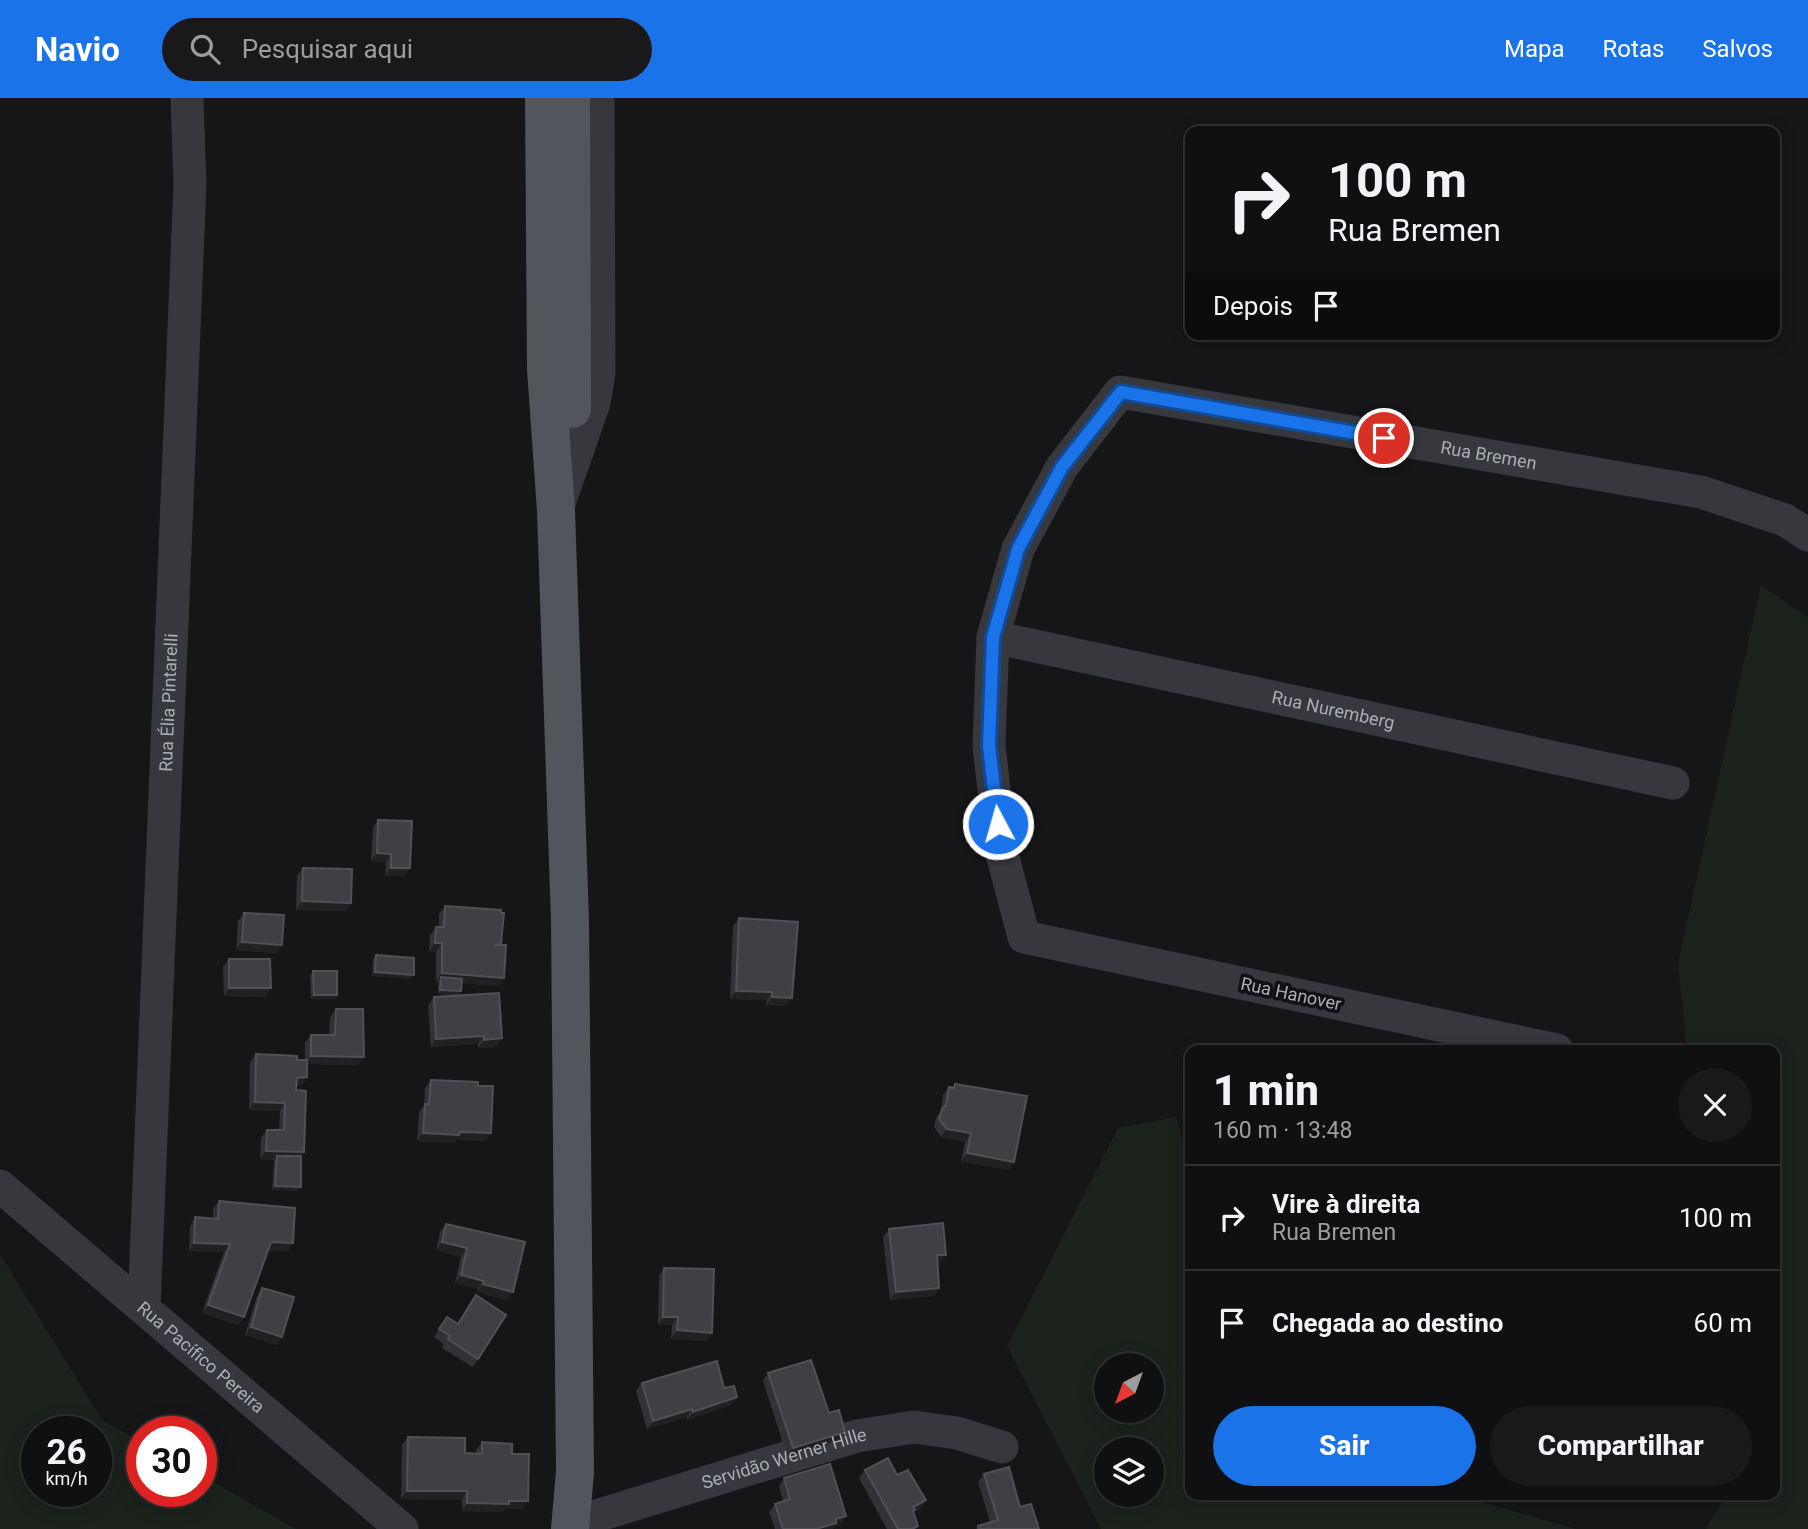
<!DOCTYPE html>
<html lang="pt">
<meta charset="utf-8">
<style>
:root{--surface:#101012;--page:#19191b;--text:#f1f3f6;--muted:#9c9d9f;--line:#303032;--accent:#1a73e8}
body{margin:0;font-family:Roboto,sans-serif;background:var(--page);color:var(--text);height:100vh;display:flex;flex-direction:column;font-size:26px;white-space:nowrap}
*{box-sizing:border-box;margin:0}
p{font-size:23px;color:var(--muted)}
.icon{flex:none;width:38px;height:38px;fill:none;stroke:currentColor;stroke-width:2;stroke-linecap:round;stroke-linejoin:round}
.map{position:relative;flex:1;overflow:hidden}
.side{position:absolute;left:1185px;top:947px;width:595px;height:455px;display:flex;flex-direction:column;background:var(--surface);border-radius:14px;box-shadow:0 4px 18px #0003,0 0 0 2px var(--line)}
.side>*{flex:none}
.hud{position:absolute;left:1185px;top:28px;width:595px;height:214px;border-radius:14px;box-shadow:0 4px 18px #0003,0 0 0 2px var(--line);background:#101012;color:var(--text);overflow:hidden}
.needle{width:46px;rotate:221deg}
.tools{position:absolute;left:1094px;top:1255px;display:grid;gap:14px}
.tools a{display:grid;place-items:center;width:70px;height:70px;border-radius:50%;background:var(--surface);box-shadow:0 4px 18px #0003,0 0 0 2px var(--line);font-size:35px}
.speed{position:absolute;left:21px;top:1318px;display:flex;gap:14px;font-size:35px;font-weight:700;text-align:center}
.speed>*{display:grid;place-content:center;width:91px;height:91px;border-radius:50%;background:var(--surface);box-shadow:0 4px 18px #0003,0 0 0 2px var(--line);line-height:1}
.speed small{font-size:18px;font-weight:400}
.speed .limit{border:10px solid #d22;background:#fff;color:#111}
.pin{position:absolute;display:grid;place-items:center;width:60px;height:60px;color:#fff;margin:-30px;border:4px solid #fff;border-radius:50%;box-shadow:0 2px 7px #0007}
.me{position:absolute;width:77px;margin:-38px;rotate:354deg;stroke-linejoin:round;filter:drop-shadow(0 0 5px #0008)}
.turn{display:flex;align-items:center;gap:24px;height:147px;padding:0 28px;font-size:32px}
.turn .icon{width:91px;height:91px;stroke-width:2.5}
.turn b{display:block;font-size:49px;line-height:60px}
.then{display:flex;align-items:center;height:66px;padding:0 28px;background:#0003;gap:14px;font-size:26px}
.round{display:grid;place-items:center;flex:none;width:74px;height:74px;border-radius:37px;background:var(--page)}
.headline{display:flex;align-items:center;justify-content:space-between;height:119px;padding:0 28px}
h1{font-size:42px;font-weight:800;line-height:52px}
.cta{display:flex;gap:14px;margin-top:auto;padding:14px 28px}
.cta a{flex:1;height:80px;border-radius:42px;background:var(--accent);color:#fff;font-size:28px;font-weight:800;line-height:80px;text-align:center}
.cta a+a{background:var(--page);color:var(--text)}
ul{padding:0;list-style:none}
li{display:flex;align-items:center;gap:21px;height:105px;padding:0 28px;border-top:2px solid var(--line)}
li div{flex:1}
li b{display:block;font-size:26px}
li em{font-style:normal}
header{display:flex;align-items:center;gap:42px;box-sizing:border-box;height:98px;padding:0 35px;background:var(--accent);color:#fff}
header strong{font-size:33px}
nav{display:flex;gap:38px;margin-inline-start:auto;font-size:24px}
.search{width:490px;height:63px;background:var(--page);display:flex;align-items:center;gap:18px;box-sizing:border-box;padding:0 24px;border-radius:38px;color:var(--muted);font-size:26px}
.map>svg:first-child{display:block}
.green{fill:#1c231d;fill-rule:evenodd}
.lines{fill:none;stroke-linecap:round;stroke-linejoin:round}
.minor{stroke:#37383d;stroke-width:33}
.major{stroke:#53555c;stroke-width:38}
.wall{fill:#323236}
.shaded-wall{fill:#212124}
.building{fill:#3f3f44;stroke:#4f5156;stroke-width:2}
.route-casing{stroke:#114b97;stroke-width:18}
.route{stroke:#1a73e8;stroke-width:12}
.labels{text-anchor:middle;stroke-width:7;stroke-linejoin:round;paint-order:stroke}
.street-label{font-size:18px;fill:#a8adb8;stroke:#111113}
</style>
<header>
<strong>Navio</strong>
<div class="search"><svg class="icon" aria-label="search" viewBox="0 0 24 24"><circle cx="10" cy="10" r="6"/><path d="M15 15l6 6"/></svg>Pesquisar aqui</div>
<nav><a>Mapa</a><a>Rotas</a><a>Salvos</a></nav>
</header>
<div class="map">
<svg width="1808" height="1431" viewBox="0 0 1808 1431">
<rect width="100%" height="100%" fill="#161618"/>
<g class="green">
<polygon points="1761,487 1808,520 1808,1431 1706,1431 1726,1397 1774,1396 1774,952 1687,952 1678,865"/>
<path d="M1176 1019 1190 1065V1396L1456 1397 1576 1431H1101L1007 1248 1118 1030ZM1106 1267H1152V1312H1106ZM1106 1351H1152V1396H1106Z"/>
<path d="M0 1156 102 1322 142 1344V1393H201V1377L296 1431H0ZM37 1334H96V1393H37Z"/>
</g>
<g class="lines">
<g class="minor">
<polyline points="557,411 594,305 599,275 598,0"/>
<path id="s1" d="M993 539 1673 685"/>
<path id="s2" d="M1557 952 1024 839 1001 752 989 648 993 539 1018 451 1062 369 1120 294 1701 394 1785 422 1808 437"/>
<path id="s3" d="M0 1088 402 1431"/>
<path id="s4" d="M144 1210 190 85 187 0"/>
<path id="s5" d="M570 1426 857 1338 914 1329 957 1335 1002 1349"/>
</g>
<g class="major">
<polyline points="544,0 546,271 556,413 570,823 575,1374 570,1431"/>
<polyline points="571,0 572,311"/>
</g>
</g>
<g class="wall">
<polygon points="378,722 410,770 404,778 385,778 386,764 371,763 373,730"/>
<polygon points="303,770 351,805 346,813 296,812 297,778"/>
<polygon points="445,808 501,846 500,847 504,880 498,888 462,885 461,893 459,897 438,896 438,884 436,883 436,854 429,853 430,837 436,829 439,829 439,816"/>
<polygon points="244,815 277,855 236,852 238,823"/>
<polygon points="739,820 787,908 766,907 767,902 730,901 733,828"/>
<polygon points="376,857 411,881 372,878 373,861"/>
<polygon points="229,861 265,899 224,898 223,869"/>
<polygon points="313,873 337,897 335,901 311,901 310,877"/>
<polygon points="434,899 496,949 478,950 478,946 431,949 428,907"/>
<polygon points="336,911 364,959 358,967 307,966 307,979 302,987 296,987 301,1058 298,1093 272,1092 274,1062 260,1061 261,1040 267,1032 279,1032 280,1013 249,1012 250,964 256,956 297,962 305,962 305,945 311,937 329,937 330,919"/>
<polygon points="431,982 478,988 491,1035 485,1043 456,1042 454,1045 417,1043 419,1014 424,1008 425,990"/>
<polygon points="955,986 1014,1064 1009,1072 961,1063 965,1044 941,1039 934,1029 936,1020 941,1013 943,997 949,989 952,990"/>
<polygon points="219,1103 293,1145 288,1153 268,1152 239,1227 202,1215 224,1154 189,1153 190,1128 195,1119 213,1121 213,1111"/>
<polygon points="446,1126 507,1202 477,1194 478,1191 455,1185 461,1159 436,1152 440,1134"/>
<polygon points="889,1131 946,1157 940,1165 937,1165 939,1190 934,1198 890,1202 883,1139"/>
<polygon points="664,1170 712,1235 706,1243 671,1241 672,1227 658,1227 659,1178"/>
<polygon points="262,1190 282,1239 277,1247 245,1237 257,1198"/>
<polygon points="447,1219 478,1261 473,1269 442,1250 444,1246 434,1239"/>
<polygon points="768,1275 829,1315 839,1342 787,1358 763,1283"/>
<polygon points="642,1285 724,1290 731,1307 687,1322 687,1319 647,1331 636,1293"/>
<polygon points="408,1339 465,1355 476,1356 476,1352 482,1344 512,1356 522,1411 505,1411 503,1414 462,1413 462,1402 401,1401 402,1347"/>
<polygon points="865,1372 897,1377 926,1402 920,1411 913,1414 916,1431 887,1431 859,1380"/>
<polygon points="984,1376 1020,1409 1039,1431 976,1431 978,1428 990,1424 978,1384"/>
<polygon points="784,1380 841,1426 834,1428 832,1431 775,1431 769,1414 775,1406 783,1403 779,1388"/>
</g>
<g class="shaded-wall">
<polygon points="377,755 391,756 386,764 371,763"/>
<polygon points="391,770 410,770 404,778 385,778"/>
<polygon points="302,803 351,805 346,813 296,812"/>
<polygon points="242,844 282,847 277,855 236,852"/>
<polygon points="435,845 442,845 436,854 429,853"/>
<polygon points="375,874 414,877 411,881 372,878"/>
<polygon points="442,875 504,880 498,888 441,884 441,879 438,884 436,883"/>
<polygon points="229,890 271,890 265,899 224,898"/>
<polygon points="440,892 461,893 459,897 438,896"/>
<polygon points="736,893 772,894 767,902 730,901"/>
<polygon points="314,897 337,897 335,901 311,901"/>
<polygon points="772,899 792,900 787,908 766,907"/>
<polygon points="484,938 478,946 431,949 436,941"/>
<polygon points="502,940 496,949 478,950 484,942"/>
<polygon points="311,958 364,959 358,967 305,966"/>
<polygon points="307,979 302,987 291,988 297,980"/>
<polygon points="255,1004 285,1005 280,1013 249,1012"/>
<polygon points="947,1031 971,1035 965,1044 941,1039"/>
<polygon points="460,1034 491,1035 485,1043 456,1042 454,1045 417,1043 423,1035"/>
<polygon points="266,1053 304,1054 299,1062 277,1058 274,1062 260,1061"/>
<polygon points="967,1055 1014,1064 1009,1072 961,1063"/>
<polygon points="275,1088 301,1089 298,1093 272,1092"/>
<polygon points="271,1144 293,1145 288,1153 265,1152"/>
<polygon points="442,1144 467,1150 461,1159 436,1152"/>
<polygon points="194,1145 230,1146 224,1154 189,1153"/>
<polygon points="937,1157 946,1157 940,1165 931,1166"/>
<polygon points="461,1177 484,1183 478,1191 455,1185"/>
<polygon points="483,1186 513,1194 507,1202 477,1194"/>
<polygon points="939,1190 934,1198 890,1202 896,1194"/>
<polygon points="208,1207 244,1219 239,1227 202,1215"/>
<polygon points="663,1219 678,1219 672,1227 658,1227"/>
<polygon points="251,1229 282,1239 277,1247 245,1237"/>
<polygon points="677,1232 712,1235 706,1243 671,1241"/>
<polygon points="737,1299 731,1307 687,1322 693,1314"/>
<polygon points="692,1311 687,1319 647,1331 653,1323"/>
<polygon points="845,1334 839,1342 787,1358 793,1350"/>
<polygon points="407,1393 467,1393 462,1402 401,1401"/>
<polygon points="926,1402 920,1411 913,1414 913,1409"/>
<polygon points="509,1403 528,1403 522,1411 505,1411 503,1414 462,1413 467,1405"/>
<polygon points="846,1418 841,1426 834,1428 832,1431 816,1431 836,1421"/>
</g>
<g class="building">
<polygon points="378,722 412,723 410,770 391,770 391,756 377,755"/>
<polygon points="303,770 352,771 351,805 302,803"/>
<polygon points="445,808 501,812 501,815 504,815 501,846 494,847 506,847 504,880 442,875 442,845 435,845 436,829 444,829"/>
<polygon points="244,815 284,817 282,847 242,844"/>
<polygon points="739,820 798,824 792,900 772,899 772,894 736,893"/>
<polygon points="376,857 414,860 414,877 375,874"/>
<polygon points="229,861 270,861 271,890 229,890"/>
<polygon points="313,873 337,873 337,897 314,897"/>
<polygon points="441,879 462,881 461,893 440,892"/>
<polygon points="499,895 502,940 484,942 484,938 436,941 434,899"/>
<polygon points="336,911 363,911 364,959 311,958 311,937 335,937"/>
<polygon points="256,956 297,958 297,962 307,962 307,979 297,980 296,992 306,993 304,1054 266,1053 267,1032 284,1032 285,1005 255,1004"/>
<polygon points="431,982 478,984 478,988 493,988 491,1035 460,1034 459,1037 423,1035 425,1006 429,1006"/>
<polygon points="955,986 1027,998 1014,1064 967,1055 971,1035 947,1031 939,1021 942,1011 946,1007 949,989 954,990"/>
<polygon points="277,1058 301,1058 301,1089 275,1088"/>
<polygon points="219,1103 295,1110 293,1145 271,1144 244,1219 208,1207 230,1146 194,1145 195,1119 218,1121"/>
<polygon points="943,1125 946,1157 937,1157 939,1190 896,1194 889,1131"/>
<polygon points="446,1126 525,1144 513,1194 483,1186 484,1183 461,1177 467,1150 442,1144"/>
<polygon points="664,1170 714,1171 712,1235 677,1232 678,1219 663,1219"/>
<polygon points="262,1190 294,1199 282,1239 251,1229"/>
<polygon points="476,1197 506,1217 478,1261 448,1241 450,1238 439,1231 447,1219 458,1226"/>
<polygon points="811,1262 829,1315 839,1312 845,1334 793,1350 768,1275"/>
<polygon points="717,1263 724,1290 734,1288 737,1299 693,1314 692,1311 653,1323 642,1285"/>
<polygon points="408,1339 465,1340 465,1355 482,1356 482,1344 512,1346 512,1356 529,1356 528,1403 509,1403 509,1406 467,1405 467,1393 407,1393"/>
<polygon points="888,1360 897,1377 908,1372 926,1402 913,1409 915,1412 913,1413 918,1428 912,1431 898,1431 865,1372"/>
<polygon points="830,1366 846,1418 836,1421 836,1425 816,1431 783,1431 775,1406 790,1401 784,1380"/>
<polygon points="1009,1369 1020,1409 1031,1406 1039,1431 979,1431 978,1428 998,1422 984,1376"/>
</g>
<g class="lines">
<g class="route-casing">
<polyline id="route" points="998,726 989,648 993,539 1012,473 1018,451 1062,369 1121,294 1384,340"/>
</g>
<use href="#route" class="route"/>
</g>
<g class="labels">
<g class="street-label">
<text dy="6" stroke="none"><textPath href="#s2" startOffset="1502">Rua Bremen</textPath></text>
<text dy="6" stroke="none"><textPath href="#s4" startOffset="606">Rua Élia Pintarelli</textPath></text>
<text dy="6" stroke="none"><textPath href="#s1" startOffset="348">Rua Nuremberg</textPath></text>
<text transform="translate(1291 896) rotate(12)" y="6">Rua Hanover</text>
<text dy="6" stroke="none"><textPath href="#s3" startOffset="264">Rua Pacífico Pereira</textPath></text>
<text dy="6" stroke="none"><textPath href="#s5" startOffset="224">Servidão Werner Hille</textPath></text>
</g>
</g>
</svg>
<div class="tools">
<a><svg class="needle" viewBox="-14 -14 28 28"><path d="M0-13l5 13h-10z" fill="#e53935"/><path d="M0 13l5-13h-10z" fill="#9c9d9f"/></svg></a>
<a><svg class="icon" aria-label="layers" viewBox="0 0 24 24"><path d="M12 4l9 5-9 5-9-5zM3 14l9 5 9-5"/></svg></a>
</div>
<div class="speed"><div>26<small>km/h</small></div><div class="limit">30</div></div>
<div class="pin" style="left:1384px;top:340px;background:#d93025"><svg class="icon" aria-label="arrive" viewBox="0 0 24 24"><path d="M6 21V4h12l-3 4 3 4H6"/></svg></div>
<svg class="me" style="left:998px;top:726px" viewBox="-20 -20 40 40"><circle r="17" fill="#1a73e8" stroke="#fff" stroke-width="3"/><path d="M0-11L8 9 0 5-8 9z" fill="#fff"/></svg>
<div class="hud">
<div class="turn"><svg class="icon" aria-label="right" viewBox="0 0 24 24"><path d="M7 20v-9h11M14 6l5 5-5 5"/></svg><div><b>100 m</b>Rua Bremen</div></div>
<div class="then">Depois<svg class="icon" aria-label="arrive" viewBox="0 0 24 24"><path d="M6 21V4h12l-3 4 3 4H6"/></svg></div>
</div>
<section class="side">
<div class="headline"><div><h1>1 min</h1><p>160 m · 13:48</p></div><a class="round"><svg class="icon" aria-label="close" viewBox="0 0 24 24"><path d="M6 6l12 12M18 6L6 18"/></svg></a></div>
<ul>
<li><svg class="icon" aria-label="right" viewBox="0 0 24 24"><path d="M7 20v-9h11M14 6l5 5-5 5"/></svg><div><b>Vire à direita</b><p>Rua Bremen</p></div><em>100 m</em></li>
<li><svg class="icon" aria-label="arrive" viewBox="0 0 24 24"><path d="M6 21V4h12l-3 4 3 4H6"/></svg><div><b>Chegada ao destino</b></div><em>60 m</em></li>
</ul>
<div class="cta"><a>Sair</a><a>Compartilhar</a></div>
</section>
</div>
